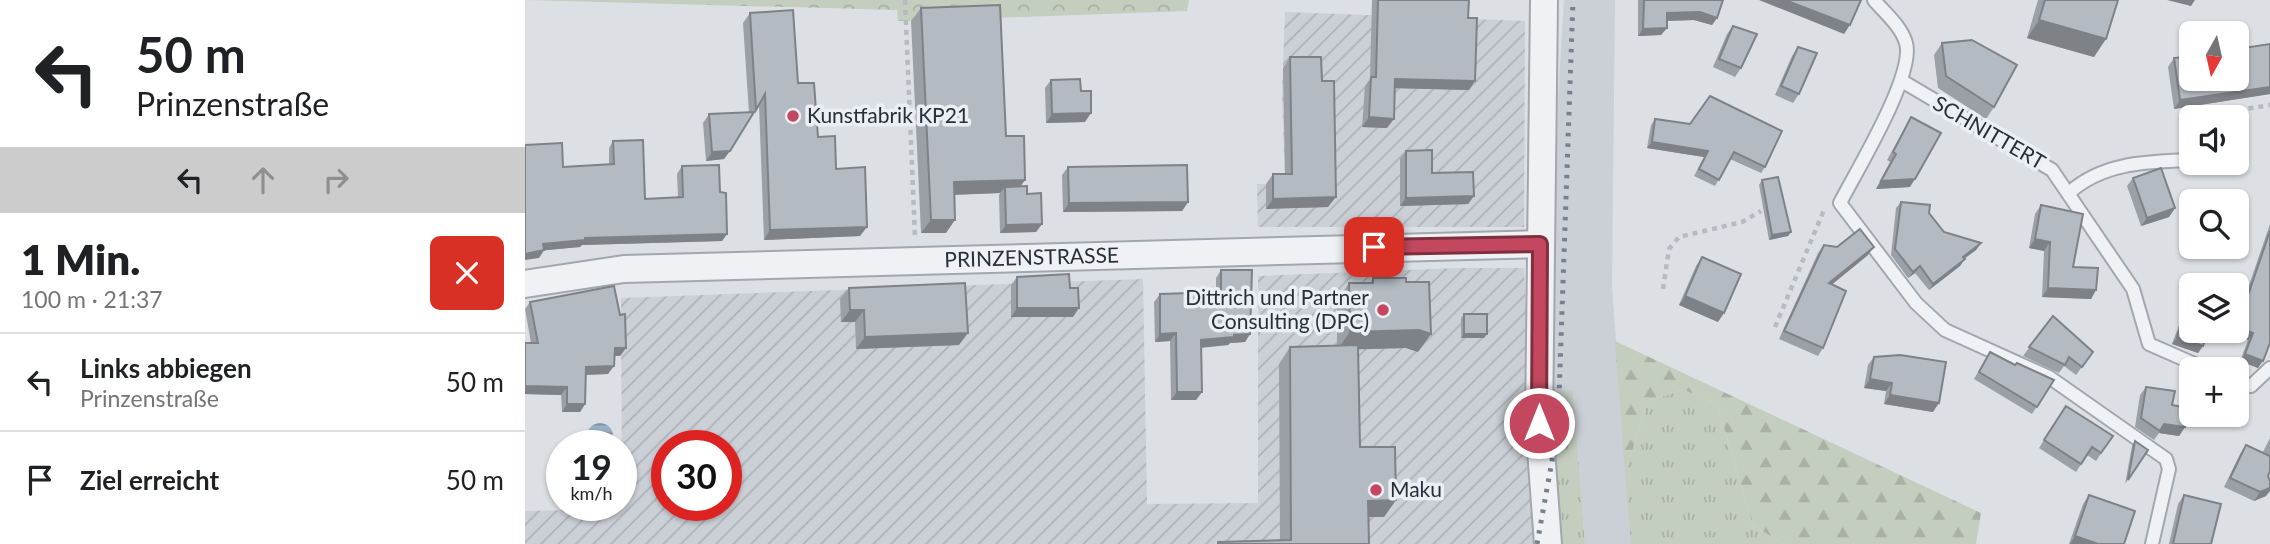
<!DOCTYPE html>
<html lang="de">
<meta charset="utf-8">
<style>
:root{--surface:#fff;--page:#f2f2f2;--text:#202124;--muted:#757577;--line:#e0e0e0}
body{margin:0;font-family:Lato,sans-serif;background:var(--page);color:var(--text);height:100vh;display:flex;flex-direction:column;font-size:26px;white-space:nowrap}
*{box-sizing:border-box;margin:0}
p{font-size:23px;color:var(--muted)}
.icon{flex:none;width:38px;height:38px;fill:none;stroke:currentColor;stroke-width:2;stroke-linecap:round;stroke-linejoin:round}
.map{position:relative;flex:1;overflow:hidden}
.sheet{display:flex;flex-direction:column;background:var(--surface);width:525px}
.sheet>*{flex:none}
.top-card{background:#fff;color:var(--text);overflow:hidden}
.needle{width:46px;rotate:188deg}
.controls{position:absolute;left:1654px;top:21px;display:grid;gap:14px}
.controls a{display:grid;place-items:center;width:70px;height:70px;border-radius:10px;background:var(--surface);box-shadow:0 2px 5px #0004;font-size:35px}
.speed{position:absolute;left:21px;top:430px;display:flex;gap:14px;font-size:35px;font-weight:700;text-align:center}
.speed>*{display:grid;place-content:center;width:91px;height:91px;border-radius:50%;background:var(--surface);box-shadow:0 2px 5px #0004;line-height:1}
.speed small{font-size:18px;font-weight:400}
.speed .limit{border:10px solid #d22;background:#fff;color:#111}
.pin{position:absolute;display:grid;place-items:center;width:60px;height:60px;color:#fff;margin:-30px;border-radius:14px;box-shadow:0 4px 10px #0006}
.me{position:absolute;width:77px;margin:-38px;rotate:0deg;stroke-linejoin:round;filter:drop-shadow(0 0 5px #0008)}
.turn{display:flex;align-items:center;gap:24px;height:147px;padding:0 21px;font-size:32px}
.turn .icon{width:91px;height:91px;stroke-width:2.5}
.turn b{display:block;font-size:49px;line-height:60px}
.lanes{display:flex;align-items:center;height:66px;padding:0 21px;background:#0003;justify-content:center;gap:35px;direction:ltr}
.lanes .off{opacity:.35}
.round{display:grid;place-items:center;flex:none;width:74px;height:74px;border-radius:10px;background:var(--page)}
.headline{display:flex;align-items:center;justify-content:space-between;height:119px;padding:0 21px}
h1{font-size:42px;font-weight:800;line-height:52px}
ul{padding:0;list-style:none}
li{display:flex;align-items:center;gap:21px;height:98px;padding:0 21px;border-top:2px solid var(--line)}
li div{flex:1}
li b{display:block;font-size:26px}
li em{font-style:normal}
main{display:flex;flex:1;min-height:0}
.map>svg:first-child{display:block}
.built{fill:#cbcfd6}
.industrial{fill:url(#industrial-furrows);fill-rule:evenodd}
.grass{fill:url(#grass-tufts)}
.forest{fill:url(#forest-firs)}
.park{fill:url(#park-crowns)}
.water{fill:url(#water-rules)}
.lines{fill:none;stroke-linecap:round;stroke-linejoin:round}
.service-casing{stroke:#a2a7ae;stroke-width:16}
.minor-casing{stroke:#a2a7ae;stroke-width:30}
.path{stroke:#b7bbc0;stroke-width:4.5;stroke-dasharray:5 5;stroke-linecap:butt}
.service{stroke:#eff1f4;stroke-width:12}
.minor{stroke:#eff1f4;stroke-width:26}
.rail{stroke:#77808d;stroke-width:5;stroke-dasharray:3.5 7;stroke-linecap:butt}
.wall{fill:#9ba0a6}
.shaded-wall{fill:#7e8287}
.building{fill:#b4bac1;stroke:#7e8287;stroke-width:2}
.route-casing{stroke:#7f2f3e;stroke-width:18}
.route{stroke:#c3485f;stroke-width:12}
.poi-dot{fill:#c3485f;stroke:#ebeff3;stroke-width:2.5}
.labels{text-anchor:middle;stroke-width:7;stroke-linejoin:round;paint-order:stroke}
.poi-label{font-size:21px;fill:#272f3a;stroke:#ebeff3;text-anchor:start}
.street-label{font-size:21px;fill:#272f3a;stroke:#ebeff3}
</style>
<main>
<section class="sheet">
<div class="top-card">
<div class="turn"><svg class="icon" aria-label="left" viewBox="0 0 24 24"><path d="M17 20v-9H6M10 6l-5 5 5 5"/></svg><div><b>50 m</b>Prinzenstraße</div></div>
<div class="lanes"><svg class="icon" aria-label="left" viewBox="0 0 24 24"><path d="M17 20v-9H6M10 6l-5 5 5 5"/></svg><svg class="icon off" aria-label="ahead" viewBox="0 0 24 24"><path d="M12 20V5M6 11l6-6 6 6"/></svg><svg class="icon off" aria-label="right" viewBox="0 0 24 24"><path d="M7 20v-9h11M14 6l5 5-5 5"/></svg></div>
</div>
<div class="headline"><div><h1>1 Min.</h1><p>100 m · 21:37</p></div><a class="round" style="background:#d93025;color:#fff"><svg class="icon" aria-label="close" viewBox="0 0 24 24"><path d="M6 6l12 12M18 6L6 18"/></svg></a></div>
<ul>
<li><svg class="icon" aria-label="left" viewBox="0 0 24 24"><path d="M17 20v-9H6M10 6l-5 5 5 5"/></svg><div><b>Links abbiegen</b><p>Prinzenstraße</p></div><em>50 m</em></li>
<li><svg class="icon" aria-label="arrive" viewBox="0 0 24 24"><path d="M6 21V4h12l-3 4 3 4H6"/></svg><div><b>Ziel erreicht</b></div><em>50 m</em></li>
</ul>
</section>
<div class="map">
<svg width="1745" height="544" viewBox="0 0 1745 544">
<defs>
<pattern id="industrial-furrows" width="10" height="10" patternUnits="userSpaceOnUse" patternTransform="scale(1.75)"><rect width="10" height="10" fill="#cbcfd6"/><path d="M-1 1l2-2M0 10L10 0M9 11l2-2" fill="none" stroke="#aeb2b8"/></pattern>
<pattern id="grass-tufts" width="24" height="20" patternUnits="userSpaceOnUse" patternTransform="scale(1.75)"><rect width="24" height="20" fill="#c3cebe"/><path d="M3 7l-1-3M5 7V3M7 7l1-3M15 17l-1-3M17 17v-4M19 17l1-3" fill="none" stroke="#a8b1a4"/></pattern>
<pattern id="forest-firs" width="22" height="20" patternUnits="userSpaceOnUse" patternTransform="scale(1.75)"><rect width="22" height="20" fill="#c3cebe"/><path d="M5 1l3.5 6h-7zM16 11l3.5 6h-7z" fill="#a8b1a4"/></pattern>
<pattern id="park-crowns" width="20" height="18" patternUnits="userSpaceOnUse" patternTransform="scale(1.75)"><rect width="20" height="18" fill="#c3cebe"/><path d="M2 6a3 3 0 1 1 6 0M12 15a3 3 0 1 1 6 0" fill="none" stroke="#a8b1a4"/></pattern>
<pattern id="water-rules" width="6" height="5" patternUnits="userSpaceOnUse" patternTransform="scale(1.75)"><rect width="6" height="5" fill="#99afc3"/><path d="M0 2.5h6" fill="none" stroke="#7d8f9f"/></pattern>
</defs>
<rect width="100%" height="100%" fill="#dce0e5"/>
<polygon class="built" points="1039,0 1090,0 1087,287 1106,544 1060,544 1048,391 1026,392 1033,99"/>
<g class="industrial">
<polygon points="760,12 1000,21 999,227 733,227 732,184 760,184 757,92"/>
<path d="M934 268H999L1011 544H0V511L97 509 96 298 618 279 622 504 733 503V276ZM142 446H201V506H142Z"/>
</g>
<g class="grass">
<polygon points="1048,390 1060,544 1034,544 1026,392"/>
<polygon points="1159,390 1192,404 1228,526 1260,544 1106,544 1100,472 1124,400"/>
</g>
<polygon class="forest" points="1090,341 1456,513 1451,544 1260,544 1228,526 1192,404 1159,390 1124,400 1100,472"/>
<polygon class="park" points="0,0 664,0 662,11 386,21 373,21 372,10"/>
<circle class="water" cx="75" cy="436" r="13"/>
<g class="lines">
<g class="service-casing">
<g id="service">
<path d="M1349 0C1360 13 1376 26 1381 43 1390 75 1332 170 1315 203L1391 303 1420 330 1524 377 1641 459 1644 469 1627 544"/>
<polyline points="1377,81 1527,170 1608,289 1624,344 1681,369"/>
<path d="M1545 192C1579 162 1623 162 1666 160"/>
<polyline points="1712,382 1726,386 1745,368"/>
</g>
</g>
<g class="minor-casing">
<g id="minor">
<polyline points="1019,0 1014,423 1023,544"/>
<path id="s1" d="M0 284 99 269 1015 244"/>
</g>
</g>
<g class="path">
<polyline points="380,0 390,237"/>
<polyline points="1684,115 1745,105"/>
<polyline points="1138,289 1144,249 1154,237 1217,222 1236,211"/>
<polyline points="1250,327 1299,210"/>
</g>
<use href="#service" class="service"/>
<use href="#minor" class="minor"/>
<polyline class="rail" points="1012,544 1027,461 1034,396 1048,0"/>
</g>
<g class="wall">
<polygon points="847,0 944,0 944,90 870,88 862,128 837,127 840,86 845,79"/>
<polygon points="1113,0 1198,0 1192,18 1187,25 1169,20 1142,21 1142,28 1136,35 1113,36"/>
<polygon points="1513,0 1593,0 1569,57 1502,38"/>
<polygon points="396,8 481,136 500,180 495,186 502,194 517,224 511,232 475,233 474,195 475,193 430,195 421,233 396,233 386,21"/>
<polygon points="225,13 273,83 293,137 311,169 335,236 239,240 234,105 199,159 181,161 178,123 184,114 224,113 218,23"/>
<polygon points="1208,26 1216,68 1210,77 1188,67 1202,34"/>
<polygon points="1417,43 1469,107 1461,119 1413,88 1409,55"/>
<polygon points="1745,44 1745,94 1649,109 1643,67 1649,58"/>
<polygon points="1273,47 1274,94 1268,103 1250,95 1267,56"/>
<polygon points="765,57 803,207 741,209 741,184 748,174 760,174 758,68"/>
<polygon points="526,80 556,91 560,122 521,123 520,88"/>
<polygon points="1386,117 1385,187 1351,189 1365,162 1362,160"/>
<polygon points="1130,119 1165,124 1240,167 1236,173 1205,159 1190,186 1169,176 1179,157 1122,148 1126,125"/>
<polygon points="88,141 120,199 153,197 152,174 157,166 195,192 202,234 197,241 57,245 55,247 19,250 14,258 38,167 84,164 84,148"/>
<polygon points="881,151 907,173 949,196 943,204 875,206 875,159"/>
<polygon points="543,167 663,202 657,211 538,212 537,175"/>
<polygon points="1608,178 1650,208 1644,217 1616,226 1602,186"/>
<polygon points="1237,180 1266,232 1263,236 1244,240 1234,185"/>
<polygon points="1376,202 1404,213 1419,232 1456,243 1451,250 1439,259 1435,266 1404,290 1390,273 1383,278 1366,255 1371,208"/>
<polygon points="1516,205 1548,267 1571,290 1566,299 1517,297 1519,251 1504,248 1510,214"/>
<polygon points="1745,224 1745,343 1733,368 1715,361 1723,340 1697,331 1712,331 1721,294"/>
<polygon points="1299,245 1343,255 1307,284 1298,348 1293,356 1254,339 1293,253"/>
<polygon points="1177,257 1193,322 1154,305 1171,266"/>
<polygon points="696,270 725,334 720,342 705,343 703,345 676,348 677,392 671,400 646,400 645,341 630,342 629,302 635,294 691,292 691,278"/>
<polygon points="492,277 548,317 486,317 486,285"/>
<polygon points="848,278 881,282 893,352 881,348 833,349 835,447 871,500 859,517 844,517 844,544 692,544 693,542 755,540 754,364 765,347 812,346 812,301 824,283 845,283"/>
<polygon points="324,288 434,345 331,349 330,322 316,322 315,299"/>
<polygon points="1666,300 1678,346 1673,353 1647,344 1661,306"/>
<polygon points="5,302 101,348 95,356 89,356 83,374 61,375 60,404 55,412 37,412 36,395 0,394 0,343 6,343 0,309"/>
<polygon points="939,314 962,334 959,338 936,338 936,318"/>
<polygon points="1528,316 1568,352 1551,375 1539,366 1534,373 1498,356"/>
<polygon points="1465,352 1490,365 1529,380 1507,414 1449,379"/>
<polygon points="1349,357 1408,412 1359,404 1361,391 1339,388 1343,365"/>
<polygon points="1621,387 1647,405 1660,427 1654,436 1634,433 1629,440 1610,427 1615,395"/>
<polygon points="1541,406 1588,436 1571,461 1562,455 1551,472 1514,448"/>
<polygon points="1745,438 1745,456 1738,452"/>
<polygon points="1610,441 1623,450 1600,484 1607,446"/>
<polygon points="1721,445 1743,476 1741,496 1729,501 1699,487 1715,454"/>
<polygon points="1564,495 1599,544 1544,544 1558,504"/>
<polygon points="1659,495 1686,544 1644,544 1653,504"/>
</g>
<g class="shaded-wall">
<polygon points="1234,0 1260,0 1325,25 1319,34"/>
<polygon points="1642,0 1670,0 1666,6"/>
<polygon points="1175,12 1192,18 1187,25 1169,20 1136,21 1142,13"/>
<polygon points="1514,20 1581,39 1569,57 1502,38"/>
<polygon points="1142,28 1136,35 1113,36 1118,29"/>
<polygon points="870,79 950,81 944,90 864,88"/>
<polygon points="1745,87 1745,94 1649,109 1655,100"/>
<polygon points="566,113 560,122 521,123 527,114"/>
<polygon points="844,117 869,119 862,128 837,127"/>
<polygon points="1127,142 1183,151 1179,157 1122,148"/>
<polygon points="205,151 199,159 181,161 187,152"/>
<polygon points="1390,179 1385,187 1351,189 1356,181"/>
<polygon points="500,180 491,193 480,187 475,193 420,195 429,182"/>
<polygon points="949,196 943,204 875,206 881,198"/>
<polygon points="811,197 803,207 741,209 748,199"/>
<polygon points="663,202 657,211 538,212 544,203"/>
<polygon points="1650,208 1644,217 1616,226 1622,218"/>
<polygon points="406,220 430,220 421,233 396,233"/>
<polygon points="517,224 511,232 475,233 481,225"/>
<polygon points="342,227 335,236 239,240 245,230"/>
<polygon points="1266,232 1263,236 1244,240 1247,235"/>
<polygon points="202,234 197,241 57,245 55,247 13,251 18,244 60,238"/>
<polygon points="1510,239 1525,242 1519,251 1504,248"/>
<polygon points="1456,243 1451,250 1433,263 1438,257"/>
<polygon points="1349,247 1343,255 1299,291 1304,283"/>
<polygon points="19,250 14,258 0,260 0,254"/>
<polygon points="1440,259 1435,266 1404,290 1408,284"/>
<polygon points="1395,266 1390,273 1383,278 1388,272"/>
<polygon points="1523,288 1571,290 1566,299 1517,297"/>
<polygon points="1160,296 1199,313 1193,322 1154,305"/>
<polygon points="492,308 554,308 548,317 486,317"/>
<polygon points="325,310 339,310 330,322 316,322"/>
<polygon points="1712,327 1728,333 1723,340 1697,331 1712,331"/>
<polygon points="894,330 906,334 893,352 881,348 812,350 825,332"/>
<polygon points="443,333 434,345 331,349 340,337"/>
<polygon points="651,333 645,341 630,342 635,334"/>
<polygon points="725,334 720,342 705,343 703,345 670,348 676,340 709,335"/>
<polygon points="939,334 962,334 959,338 936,338"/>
<polygon points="1652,337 1678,346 1673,353 1647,344"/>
<polygon points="90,348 101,348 95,356 84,355"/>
<polygon points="1720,354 1738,361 1733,368 1715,361"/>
<polygon points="89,366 83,374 55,375 61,367"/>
<polygon points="1345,379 1367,383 1361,391 1339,388"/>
<polygon points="0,386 42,387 36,395 0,394"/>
<polygon points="652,392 677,392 671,400 646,400"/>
<polygon points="1365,395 1414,403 1408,412 1359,404"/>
<polygon points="42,404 60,404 55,412 37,412"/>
<polygon points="1639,424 1660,427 1654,436 1634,433"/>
<polygon points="1745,488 1745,491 1741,496 1729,501 1735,492"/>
<polygon points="871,500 859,517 831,517 843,501"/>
<polygon points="1550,536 1573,544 1545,544"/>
</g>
<g class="building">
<polygon points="853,0 944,0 943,18 952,18 950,81 870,79 869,119 844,117 846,77 851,77"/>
<polygon points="1119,0 1198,0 1192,18 1175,12 1142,13 1142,28 1118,29"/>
<polygon points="1260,0 1336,0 1325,25"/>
<polygon points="1520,0 1593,0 1581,39 1514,20"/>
<polygon points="475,5 481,136 499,136 500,180 429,182 430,220 406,220 396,8"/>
<polygon points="268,10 273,83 289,83 293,137 310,136 311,169 340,167 342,227 245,230 240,94 231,110 225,13"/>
<polygon points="1208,26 1232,34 1216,68 1194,59"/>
<polygon points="1447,40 1492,65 1469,107 1421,76 1417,43"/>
<polygon points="1745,44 1745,87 1655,100 1649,58 1666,56 1666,79 1712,79 1712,49"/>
<polygon points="1273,47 1292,53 1274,94 1256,86"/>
<polygon points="765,57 796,57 797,81 809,81 811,197 748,199 748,174 767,174"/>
<polygon points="555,79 556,91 566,91 566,113 527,114 526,80"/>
<polygon points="1185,96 1257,131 1240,167 1209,152 1194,180 1174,169 1183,151 1127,142 1130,119 1165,124"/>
<polygon points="229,112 205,151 187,152 184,114"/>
<polygon points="1386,117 1416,133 1390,179 1356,181 1371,154 1368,152"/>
<polygon points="118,140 120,199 158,197 157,166 194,165 195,192 201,193 202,234 60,238 60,240 18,244 19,250 0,254 0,145 37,143 38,167 89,164 88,141"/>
<polygon points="907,150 907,173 948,172 949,196 881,198 881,151"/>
<polygon points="662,165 663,202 544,203 543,167"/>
<polygon points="1636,168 1650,208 1622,218 1608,178"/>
<polygon points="1253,177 1266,232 1247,235 1237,180"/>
<polygon points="502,186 502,194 516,193 517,224 481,225 480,187"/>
<polygon points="1376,202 1405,205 1404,213 1419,232 1456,243 1438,257 1440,259 1408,284 1395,266 1388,272 1370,249"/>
<polygon points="1516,205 1558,214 1548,267 1573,268 1571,290 1523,288 1525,242 1510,239"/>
<polygon points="1335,229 1349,247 1304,283 1321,291 1298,348 1259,331 1299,245 1312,247"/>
<polygon points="1745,231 1745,343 1738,361 1720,354 1728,333 1712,327 1712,291 1723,295"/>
<polygon points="1177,257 1216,274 1199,313 1160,296"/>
<polygon points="696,270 727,270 725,334 709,335 709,337 676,340 677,392 652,392 651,333 635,334 635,294 696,292"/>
<polygon points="544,274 545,288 553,288 554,308 492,308 492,277"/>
<polygon points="848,278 881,278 881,282 904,282 906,334 894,330 825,332 824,283 848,283"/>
<polygon points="440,283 443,333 340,337 339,310 325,310 324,288"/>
<polygon points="89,286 95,315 100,314 101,348 90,348 89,366 61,367 60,404 42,404 42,387 0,386 0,343 13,343 5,302"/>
<polygon points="1666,300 1666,331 1683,331 1678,346 1652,337"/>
<rect x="939" y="314" width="23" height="20"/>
<polygon points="1528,316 1568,352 1557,367 1544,357 1540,365 1504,347"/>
<polygon points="833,345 835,447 870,447 871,500 843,501 844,544 693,544 693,542 766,540 765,347"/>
<polygon points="1465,352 1490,365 1492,363 1529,380 1512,407 1454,372"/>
<polygon points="1375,355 1421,362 1414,403 1365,395 1367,383 1345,379 1349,357"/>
<polygon points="1621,387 1650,391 1647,405 1663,408 1660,427 1639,424 1635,431 1616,418"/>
<polygon points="1541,406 1588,436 1576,453 1567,447 1556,464 1519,440"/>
<polygon points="1610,441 1623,450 1603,480"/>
<polygon points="1721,445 1745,456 1745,471 1743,476 1745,481 1745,488 1735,492 1705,478"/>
<polygon points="1564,495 1610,511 1599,544 1573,544 1550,536"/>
<polygon points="1659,495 1696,504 1686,544 1648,544"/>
</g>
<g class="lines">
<g class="route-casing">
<polyline id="route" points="849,247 1015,244 1014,423"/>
</g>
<use href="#route" class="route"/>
</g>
<g class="poi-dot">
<circle cx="268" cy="116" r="7"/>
<circle cx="858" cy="310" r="7"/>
<circle cx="851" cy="490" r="7"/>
</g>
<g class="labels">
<g class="poi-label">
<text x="282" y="123">Kunstfabrik KP21</text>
<text x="844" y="305" text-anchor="end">Dittrich und Partner<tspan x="844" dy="24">Consulting (DPC)</tspan></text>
<text x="865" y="497">Maku</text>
</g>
<g class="street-label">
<text transform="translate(1464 133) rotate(30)" y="7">SCHNITTERT</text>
<text dy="7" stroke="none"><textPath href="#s1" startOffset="508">PRINZENSTRASSE</textPath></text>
</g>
</g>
</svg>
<div class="controls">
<a><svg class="needle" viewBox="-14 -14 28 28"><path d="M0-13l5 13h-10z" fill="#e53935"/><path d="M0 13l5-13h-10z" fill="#757577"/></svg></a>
<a><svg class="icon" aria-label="sound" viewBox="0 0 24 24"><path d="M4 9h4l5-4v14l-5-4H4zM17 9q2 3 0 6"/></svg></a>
<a><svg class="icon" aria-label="search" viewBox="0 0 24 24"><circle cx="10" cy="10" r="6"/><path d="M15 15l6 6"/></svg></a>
<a><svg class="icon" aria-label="layers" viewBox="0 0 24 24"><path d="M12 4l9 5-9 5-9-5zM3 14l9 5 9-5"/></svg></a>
<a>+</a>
</div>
<div class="speed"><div>19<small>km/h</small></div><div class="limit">30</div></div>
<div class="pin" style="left:849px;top:247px;background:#d93025"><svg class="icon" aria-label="arrive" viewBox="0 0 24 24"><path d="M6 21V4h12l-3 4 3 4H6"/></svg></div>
<svg class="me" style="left:1014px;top:423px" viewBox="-20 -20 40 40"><circle r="17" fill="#c3485f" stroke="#fff" stroke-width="3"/><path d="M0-11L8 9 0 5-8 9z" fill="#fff"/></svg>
</div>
</main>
